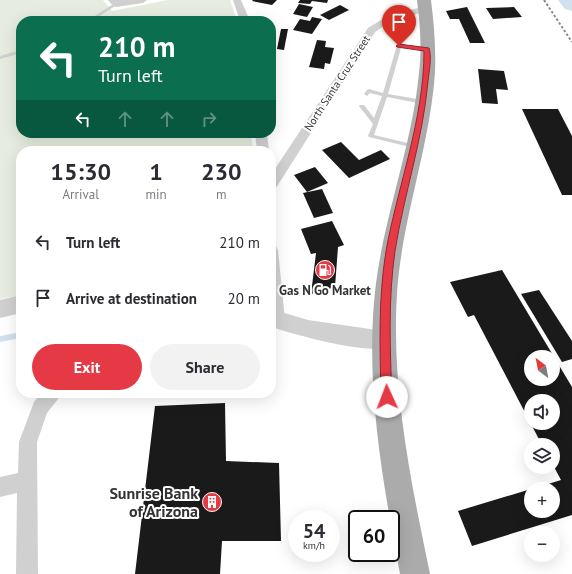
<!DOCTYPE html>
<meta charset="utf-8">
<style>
:root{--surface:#fff;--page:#f2f2f3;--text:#2b2b33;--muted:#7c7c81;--accent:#e63946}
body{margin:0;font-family:"PT Sans",sans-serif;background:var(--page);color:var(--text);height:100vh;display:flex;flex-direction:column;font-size:15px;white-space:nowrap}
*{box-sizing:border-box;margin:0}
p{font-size:13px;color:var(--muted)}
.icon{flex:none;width:22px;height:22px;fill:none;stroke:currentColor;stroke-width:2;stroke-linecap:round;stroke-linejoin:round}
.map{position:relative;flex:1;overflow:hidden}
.details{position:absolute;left:16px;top:146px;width:260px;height:252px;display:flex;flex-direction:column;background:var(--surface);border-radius:16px;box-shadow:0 4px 16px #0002}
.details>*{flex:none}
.guide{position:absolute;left:16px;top:16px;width:260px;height:122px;border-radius:16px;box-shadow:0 4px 16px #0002;background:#0b6e4f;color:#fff;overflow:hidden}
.needle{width:26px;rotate:328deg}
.buttons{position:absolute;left:524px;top:350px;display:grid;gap:8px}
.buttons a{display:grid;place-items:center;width:36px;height:36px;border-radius:50%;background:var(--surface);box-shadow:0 4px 16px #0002;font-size:20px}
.speed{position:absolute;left:288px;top:510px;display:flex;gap:8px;font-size:20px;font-weight:700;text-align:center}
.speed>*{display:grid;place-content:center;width:52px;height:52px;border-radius:50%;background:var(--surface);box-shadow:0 4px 16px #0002;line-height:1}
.speed small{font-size:10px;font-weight:400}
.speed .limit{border:2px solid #111;border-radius:6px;background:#fff;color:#111}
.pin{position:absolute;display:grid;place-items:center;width:34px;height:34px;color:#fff;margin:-41px -17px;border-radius:50% 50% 50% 0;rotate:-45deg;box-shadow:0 0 4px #0007}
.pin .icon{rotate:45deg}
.me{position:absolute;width:44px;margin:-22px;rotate:358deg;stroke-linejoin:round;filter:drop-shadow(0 0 3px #0008)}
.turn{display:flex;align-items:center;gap:14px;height:84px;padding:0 16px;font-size:18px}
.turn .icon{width:52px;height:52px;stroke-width:2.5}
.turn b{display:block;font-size:28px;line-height:34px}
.lanes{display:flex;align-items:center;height:38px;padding:0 16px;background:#0003;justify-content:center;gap:20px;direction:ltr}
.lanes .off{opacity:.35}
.eta{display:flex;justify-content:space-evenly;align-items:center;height:68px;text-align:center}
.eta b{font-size:24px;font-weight:700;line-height:28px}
.primary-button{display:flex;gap:8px;margin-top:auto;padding:8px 16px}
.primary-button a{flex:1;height:46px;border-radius:24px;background:var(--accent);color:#fff;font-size:16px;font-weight:700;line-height:46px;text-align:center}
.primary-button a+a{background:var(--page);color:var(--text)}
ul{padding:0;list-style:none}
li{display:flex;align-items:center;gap:12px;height:56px;padding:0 16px}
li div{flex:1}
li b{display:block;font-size:15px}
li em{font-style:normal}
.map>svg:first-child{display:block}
.green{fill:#e6ecdf}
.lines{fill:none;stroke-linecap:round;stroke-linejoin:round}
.stream{fill:#cfe2ee;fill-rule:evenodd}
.river{fill:#cfe2ee;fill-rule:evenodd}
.building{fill:#1a1a1a;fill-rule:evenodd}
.service{fill:#d0d0d0;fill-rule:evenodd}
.minor{fill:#d0d0d0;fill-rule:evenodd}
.tertiary{fill:#d0d0d0;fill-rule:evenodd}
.primary{fill:#ababab;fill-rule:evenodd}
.rail{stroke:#888;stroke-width:2;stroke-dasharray:2.5 2;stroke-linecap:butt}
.route{fill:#e63946;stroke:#96252e}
.labels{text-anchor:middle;stroke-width:4;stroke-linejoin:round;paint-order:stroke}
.far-street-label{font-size:11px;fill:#333;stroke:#fff}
.poi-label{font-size:13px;font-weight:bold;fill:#333;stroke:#fff}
.near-poi-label{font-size:16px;font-weight:bold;fill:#333;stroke:#fff;text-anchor:end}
</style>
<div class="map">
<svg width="572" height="574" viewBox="0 0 572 574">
<rect width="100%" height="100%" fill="#fff"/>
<polygon class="green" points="0,0 103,0 112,11 168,0 230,0 237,21 21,21 21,133 251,133 253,151 21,151 21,295 0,299"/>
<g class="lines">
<polygon class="stream" points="21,332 21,338 0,342 0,336"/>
<polygon class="river" points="558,0 572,0 572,11 565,9"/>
</g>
<g class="building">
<polygon points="253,0 277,0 272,5 252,1"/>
<polygon points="300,0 328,0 327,3 312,1 310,4 298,3"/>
<polygon points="299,4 313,7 307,17 293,14"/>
<polygon points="340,5 349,10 329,20 320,15"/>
<polygon points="467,7 485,43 470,43 459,19 450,19 446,11"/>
<polygon points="514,7 522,17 493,19 486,8"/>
<polygon points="312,17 322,19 312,34 293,30 300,19 310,21"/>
<polygon points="281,29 288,29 284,50 277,49"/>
<polygon points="317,40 326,41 325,47 334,48 330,64 325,63 324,69 309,67"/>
<polygon points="478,69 504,71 508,90 496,89 498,104 482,103"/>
<polygon points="522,109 558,109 572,136 572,195 562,195"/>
<polygon points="341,142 359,160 381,150 390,159 349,178 322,150"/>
<polygon points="315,167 328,183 307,192 294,175"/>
<polygon points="322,189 333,213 314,218 303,193"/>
<polygon points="332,221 344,245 338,247 335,287 311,294 316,253 311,254 301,229"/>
<path d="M502 270 572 387V515L472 546 458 511 531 489V511H553V489H532L561 480 553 465V445H542L474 315 468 317 450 282ZM531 357H553V379H531ZM531 401H553V423H531Z"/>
<polygon points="539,290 572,341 572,359 562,362 521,294"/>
<polygon points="225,403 226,461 279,463 281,541 222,541 220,574 135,574 155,406"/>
</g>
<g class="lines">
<g class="service">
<polygon points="115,3 118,4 92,21 87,21"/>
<polygon points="397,45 427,48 429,49 427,50 401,48 388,94 423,100 426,102 423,104 387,97 374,135 416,145 417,146 414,148 369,137 368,136 373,124 359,106 360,105 364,105 374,118 382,96 370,93 367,96 364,94 367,90 369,89 383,93"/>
<polygon points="21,50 21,53 0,59 0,56"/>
</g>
<g class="minor">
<polygon points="108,0 147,0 143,3 116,7 113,6"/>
<polygon points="233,0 241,0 250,21 240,21"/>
<polygon points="425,6 430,9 428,11 392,21 375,32 276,188 271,190 271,175 368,28 386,17"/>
<polygon points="255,133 267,133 269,151 257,151"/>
<polygon points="271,244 276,246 278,250 285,320 283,325 277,327 271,324"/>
<polygon points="41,393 61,393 58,399 47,413 37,442 38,574 16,574 17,493 0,497 0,477 18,473 19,442 34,402"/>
</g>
<g class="tertiary">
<polygon points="21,295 21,313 0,318 0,300"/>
<path d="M271 309 308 320 384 331 391 333 394 340 391 347C368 355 296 335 271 327Z"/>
</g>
<path class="primary" d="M417 0H431C434 24 436 48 435 72 430 147 402 218 397 293 391 388 411 482 430 574H400C383 483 365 386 375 292 383 218 412 147 419 73 422 48 420 24 417 0Z"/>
<polyline class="rail" points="544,0 572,42"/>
</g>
<path class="route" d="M399 44 429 48C432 58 429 71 428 81 423 139 404 194 395 251 388 300 390 349 392 397L390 401 387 402 383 401 381 397C380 348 378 300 386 251 398 185 424 119 424 51L397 47 396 46Z"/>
<defs>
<g id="fuel-disc" transform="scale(1)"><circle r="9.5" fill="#e63946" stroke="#fff"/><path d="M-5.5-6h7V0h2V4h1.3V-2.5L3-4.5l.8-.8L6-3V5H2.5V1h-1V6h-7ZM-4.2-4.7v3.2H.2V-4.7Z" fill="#fff"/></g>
<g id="building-disc" transform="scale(1)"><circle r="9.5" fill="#e63946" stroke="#fff"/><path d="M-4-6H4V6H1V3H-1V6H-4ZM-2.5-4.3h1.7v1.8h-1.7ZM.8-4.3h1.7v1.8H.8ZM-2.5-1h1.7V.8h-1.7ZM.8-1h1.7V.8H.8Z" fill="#fff"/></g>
</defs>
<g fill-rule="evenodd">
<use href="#fuel-disc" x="325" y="270"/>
<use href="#building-disc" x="212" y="502"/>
</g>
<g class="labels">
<g class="far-street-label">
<text transform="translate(337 83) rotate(-57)" y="4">North Santa Cruz Street</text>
</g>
<g class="poi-label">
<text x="325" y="295">Gas N Go Market</text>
</g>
<g class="near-poi-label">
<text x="198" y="499">Sunrise Bank<tspan x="198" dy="18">of Arizona</tspan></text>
</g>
</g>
</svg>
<div class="buttons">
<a><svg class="needle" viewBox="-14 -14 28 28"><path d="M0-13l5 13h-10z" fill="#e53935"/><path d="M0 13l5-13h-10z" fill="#7c7c81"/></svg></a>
<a><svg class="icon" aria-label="sound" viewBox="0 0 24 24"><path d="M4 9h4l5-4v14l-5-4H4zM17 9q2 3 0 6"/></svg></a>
<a><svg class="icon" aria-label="layers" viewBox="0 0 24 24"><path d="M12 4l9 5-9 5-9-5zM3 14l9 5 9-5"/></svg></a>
<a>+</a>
<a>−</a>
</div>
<div class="speed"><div>54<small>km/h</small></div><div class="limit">60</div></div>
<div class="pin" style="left:399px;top:46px;background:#d93025"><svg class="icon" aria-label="arrive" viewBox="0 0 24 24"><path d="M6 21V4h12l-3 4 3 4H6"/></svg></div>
<svg class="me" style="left:387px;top:397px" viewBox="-20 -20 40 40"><circle r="19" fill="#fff"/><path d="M0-13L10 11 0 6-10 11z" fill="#e63946"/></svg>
<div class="guide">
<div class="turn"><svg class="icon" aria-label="left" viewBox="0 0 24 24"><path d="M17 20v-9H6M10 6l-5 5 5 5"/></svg><div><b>210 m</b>Turn left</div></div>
<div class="lanes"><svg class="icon" aria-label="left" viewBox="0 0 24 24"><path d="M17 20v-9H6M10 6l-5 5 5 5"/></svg><svg class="icon off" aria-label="ahead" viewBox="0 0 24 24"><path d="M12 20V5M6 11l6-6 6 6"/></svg><svg class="icon off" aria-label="ahead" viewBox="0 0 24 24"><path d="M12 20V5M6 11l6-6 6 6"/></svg><svg class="icon off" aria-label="right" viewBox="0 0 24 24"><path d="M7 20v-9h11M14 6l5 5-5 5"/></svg></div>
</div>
<section class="details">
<div class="eta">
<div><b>15:30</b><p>Arrival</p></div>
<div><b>1</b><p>min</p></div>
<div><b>230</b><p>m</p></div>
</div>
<ul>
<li><svg class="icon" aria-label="left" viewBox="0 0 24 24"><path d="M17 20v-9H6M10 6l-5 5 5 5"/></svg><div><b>Turn left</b></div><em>210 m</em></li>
<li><svg class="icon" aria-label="arrive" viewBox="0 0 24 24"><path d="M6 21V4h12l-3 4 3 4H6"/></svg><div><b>Arrive at destination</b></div><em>20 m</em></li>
</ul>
<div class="primary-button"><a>Exit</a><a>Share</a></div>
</section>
</div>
